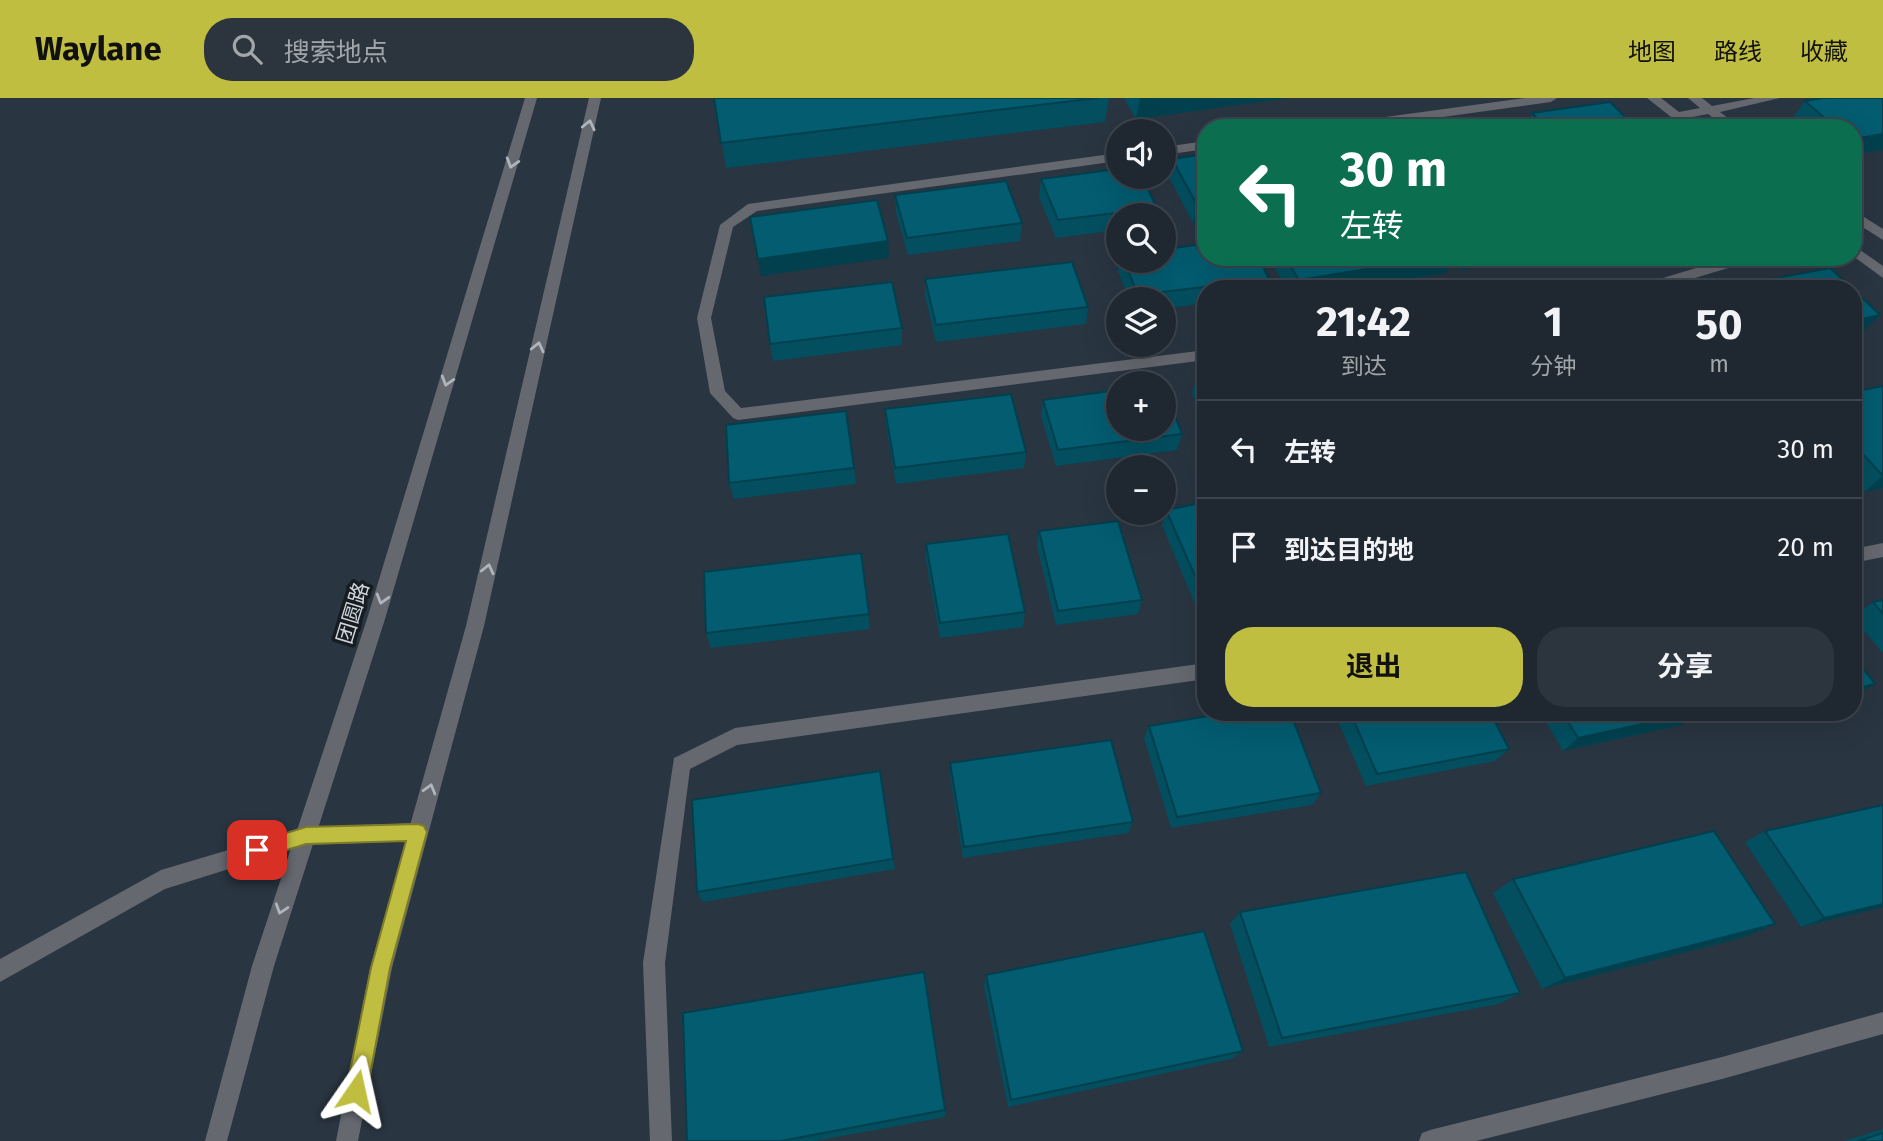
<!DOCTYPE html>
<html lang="zh">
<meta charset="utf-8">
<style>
:root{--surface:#1f2831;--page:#2c343d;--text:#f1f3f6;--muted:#a1a6ab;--line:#3c444d;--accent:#c0be40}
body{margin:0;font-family:"Fira Sans","Noto Sans SC",sans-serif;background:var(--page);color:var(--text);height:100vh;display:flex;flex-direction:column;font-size:26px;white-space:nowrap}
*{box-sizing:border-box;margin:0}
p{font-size:23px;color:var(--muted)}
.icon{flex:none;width:38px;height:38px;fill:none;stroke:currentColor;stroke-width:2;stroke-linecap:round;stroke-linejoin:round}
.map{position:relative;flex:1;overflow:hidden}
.details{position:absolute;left:1197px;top:182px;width:665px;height:441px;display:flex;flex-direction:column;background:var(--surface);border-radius:28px;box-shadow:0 7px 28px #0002,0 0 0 2px var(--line)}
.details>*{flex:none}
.top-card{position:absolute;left:1197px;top:21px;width:665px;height:147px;border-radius:28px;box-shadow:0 7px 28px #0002,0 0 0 2px var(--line);background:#0b6e4f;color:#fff;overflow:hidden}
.buttons{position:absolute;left:1106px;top:21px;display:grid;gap:14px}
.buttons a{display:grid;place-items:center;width:70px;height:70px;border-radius:50%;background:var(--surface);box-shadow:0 7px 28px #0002,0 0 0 2px var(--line);font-size:35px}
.pin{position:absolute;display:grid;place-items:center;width:60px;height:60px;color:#fff;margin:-30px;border-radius:14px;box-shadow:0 4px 10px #0006}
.me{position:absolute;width:77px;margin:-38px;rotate:11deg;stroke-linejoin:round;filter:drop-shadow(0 0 5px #0008)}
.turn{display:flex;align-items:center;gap:24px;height:147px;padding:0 28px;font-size:32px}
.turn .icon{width:91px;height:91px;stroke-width:2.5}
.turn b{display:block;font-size:49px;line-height:60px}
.eta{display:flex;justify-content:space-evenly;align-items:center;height:119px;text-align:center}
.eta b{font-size:42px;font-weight:700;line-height:49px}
.primary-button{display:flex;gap:14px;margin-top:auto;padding:14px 28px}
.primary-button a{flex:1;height:80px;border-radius:28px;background:var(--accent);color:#111;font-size:28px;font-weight:700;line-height:80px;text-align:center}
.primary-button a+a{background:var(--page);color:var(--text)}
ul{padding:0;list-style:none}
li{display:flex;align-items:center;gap:21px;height:98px;padding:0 28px;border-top:2px solid var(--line)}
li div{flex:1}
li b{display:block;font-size:26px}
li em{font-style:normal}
header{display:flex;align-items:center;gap:42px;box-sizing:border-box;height:98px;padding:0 35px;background:var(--accent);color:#111}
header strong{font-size:33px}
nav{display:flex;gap:38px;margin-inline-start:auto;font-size:24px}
.search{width:490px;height:63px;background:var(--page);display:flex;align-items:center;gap:18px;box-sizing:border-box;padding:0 24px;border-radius:28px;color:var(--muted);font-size:26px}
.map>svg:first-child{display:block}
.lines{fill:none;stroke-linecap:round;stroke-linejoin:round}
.minor{fill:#666870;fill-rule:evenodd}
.tertiary{fill:#666870;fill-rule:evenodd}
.wall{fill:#034f60}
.shaded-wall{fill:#02404e}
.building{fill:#035c70;stroke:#02404e;stroke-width:2}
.oneway{stroke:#afb5bc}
.route{fill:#c0be40;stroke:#7d7c2a;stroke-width:2}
.labels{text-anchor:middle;stroke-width:7;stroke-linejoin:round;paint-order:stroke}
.street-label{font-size:21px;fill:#ced6dd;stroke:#171c21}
</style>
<header>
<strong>Waylane</strong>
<div class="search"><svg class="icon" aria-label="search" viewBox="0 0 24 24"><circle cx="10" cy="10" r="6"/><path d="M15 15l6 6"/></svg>搜索地点</div>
<nav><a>地图</a><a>路线</a><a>收藏</a></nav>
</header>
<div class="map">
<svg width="1883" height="1043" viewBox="0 0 1883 1043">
<rect width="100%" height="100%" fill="#293541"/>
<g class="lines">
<g class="minor">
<polygon points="1525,0 1557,0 1551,4 1363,30 1328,30 1334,26"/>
<polygon points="1647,0 1661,0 1679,14 1700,10 1688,0 1702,0 1712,8 1754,0 1780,0 1720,14 1741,30 1727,30 1708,16 1687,20 1699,30 1685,30"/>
<polygon points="1206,43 1206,51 1164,57 1164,49"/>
<polygon points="1118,55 1118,63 757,113 733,129 711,220 725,293 741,310 1206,252 1206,262 738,322 733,320 710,295 697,220 720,127 748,106"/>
<polygon points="1853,112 1883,131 1883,142 1853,123"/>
<polygon points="1853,147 1883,168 1883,180 1853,158"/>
<polygon points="1733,159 1757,159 1755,162 1658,191 1634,191 1636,188"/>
<polygon points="1883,445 1883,459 1853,465 1853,451"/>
<polygon points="1206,565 1206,581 737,647 690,671 665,865 672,1043 650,1043 643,865 674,660 735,630"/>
<polygon points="418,725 425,727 428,734 425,741 418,743 306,747 165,791 0,884 0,861 161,772 306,729"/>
<polygon points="1883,914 1883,936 1722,981 1476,1043 1419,1043 1422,1035 1430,1032 1722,959"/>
</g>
<g class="tertiary">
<polygon points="525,0 537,0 385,521 274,868 227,1043 205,1043 252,868 367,521"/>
<polygon points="589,0 601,0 484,528 392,870 358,1043 336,1043 370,870 466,528"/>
</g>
</g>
<g class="wall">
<polygon points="714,0 1109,0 1105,24 726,70"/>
<polygon points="1124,0 1288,0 1136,21"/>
<polygon points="1823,0 1883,0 1883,52 1853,57 1853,30 1801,30 1792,21 1805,3"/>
<polygon points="1532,15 1636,30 1525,30"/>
<polygon points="1172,61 1206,123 1193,125 1169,79"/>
<polygon points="1041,81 1157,110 1155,117 1118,117 1118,132 1056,140 1039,99"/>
<polygon points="895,97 1022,125 1020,143 908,157 896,115"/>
<polygon points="1268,159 1537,159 1460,172 1452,163 1446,175 1346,191 1287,191"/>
<polygon points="1120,163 1164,163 1269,181 1266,191 1206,191 1206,205 1164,211 1164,201 1129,201 1118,173"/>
<polygon points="925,181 1088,209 1086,226 936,244 925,198"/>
<polygon points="1745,186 1853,191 1741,191"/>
<polygon points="902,230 902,247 773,263 770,246"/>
<polygon points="1206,278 1206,328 1192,296 1197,279"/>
<polygon points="1883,288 1883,390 1864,394 1853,382 1853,294"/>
<polygon points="1043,302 1182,336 1177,352 1056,368 1041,318"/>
<polygon points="885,311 1026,354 1024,370 896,386 886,328"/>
<polygon points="854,370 856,386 734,401 729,385"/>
<polygon points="1206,404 1206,509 1197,511 1162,427 1166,412"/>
<polygon points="1039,433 1142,502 1138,516 1056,527 1037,448"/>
<polygon points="926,446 1025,514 1023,529 940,540 926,462"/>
<polygon points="861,455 870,531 711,550 706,535"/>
<polygon points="1883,502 1883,555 1853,520 1853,518 1873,504"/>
<polygon points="1334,614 1490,614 1509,651 1495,663 1366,688"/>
<polygon points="1540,614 1699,614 1681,627 1563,653"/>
<polygon points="1737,614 1786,614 1743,624"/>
<polygon points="1149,628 1321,695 1312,707 1171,730 1144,640"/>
<polygon points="950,665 1133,724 1128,735 963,760 950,677"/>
<polygon points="880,673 895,771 703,804 697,794"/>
<polygon points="1883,707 1883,809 1801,829 1745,744 1765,733"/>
<polygon points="1513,781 1775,826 1745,839 1542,891 1493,795"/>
<polygon points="1240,814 1520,895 1499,906 1269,949 1230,826"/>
<polygon points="986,877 1243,953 1231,961 1008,1009 984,888"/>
<polygon points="945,1012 945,1019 815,1043 687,1043"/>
<polygon points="1883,1031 1883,1043 1844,1043"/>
</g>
<g class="shaded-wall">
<polygon points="1140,0 1288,0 1136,21"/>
<polygon points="1883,36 1883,52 1853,57 1853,41"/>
<polygon points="1206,106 1206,123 1193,125 1197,107"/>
<polygon points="888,143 889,160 761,178 758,161"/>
<polygon points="1440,159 1454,159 1446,175 1346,191 1296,191 1299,182"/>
<polygon points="1466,159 1537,159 1460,172"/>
<polygon points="1880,217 1863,234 1853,236 1853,223"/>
<polygon points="1883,378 1883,390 1864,394"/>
<polygon points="1203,496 1206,496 1206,509 1197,511"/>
<polygon points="1875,586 1853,599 1853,591"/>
<polygon points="1699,614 1681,627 1563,653 1578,640"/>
<polygon points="1757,614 1786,614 1743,624"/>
<polygon points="1883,806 1883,809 1801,829 1824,820"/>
<polygon points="1775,826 1745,839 1542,891 1565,880"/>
</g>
<g class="building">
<polygon points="714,0 1098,0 721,45"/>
<polygon points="1823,0 1883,0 1883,36 1853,41 1853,30 1836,30 1805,3"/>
<polygon points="1610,4 1636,30 1546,30 1532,15"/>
<polygon points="1504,22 1510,30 1454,30"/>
<polygon points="1206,56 1206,106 1197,107 1172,61"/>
<polygon points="1118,71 1118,79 1142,79 1157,110 1058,122 1041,81"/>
<polygon points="1006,83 1022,125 907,140 895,97"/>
<polygon points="877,102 888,143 758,161 750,119"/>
<polygon points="1206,146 1206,159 1258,159 1269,181 1138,197 1124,163 1164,163 1164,151"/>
<polygon points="1285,159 1440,159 1299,182"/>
<polygon points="1072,164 1088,209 936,227 925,181"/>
<polygon points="1830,170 1853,191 1750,191 1745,186"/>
<polygon points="892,184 902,230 770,246 764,199"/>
<polygon points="1853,191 1880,217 1853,223"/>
<polygon points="1206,278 1206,299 1197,279"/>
<polygon points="1883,288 1883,378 1853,345 1853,294"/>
<polygon points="1164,290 1182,336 1058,352 1043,302 1118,292 1118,331 1164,331"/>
<polygon points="1011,296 1026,354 895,370 885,311"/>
<polygon points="846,313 854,370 729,385 726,327"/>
<polygon points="1206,404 1206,496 1203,496 1166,412"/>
<polygon points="1118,423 1142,502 1058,513 1039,433"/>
<polygon points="1008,436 1025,514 940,525 926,446"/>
<polygon points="861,455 869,516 706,535 704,474"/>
<polygon points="1883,502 1883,516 1873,504"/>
<polygon points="1853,558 1875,586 1853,591"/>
<polygon points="1232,614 1290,614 1321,695 1177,719 1149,628"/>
<polygon points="1350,614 1490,614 1509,651 1377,676"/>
<polygon points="1562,614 1698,614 1578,640"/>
<polygon points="1111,642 1133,724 964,749 950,665"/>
<polygon points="880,673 893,761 697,794 692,702"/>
<polygon points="1883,707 1883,806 1824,820 1765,733"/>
<polygon points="1714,733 1775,826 1565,880 1513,781"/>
<polygon points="1466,774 1520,895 1282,940 1240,814"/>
<polygon points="1204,833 1243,953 1011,1002 986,877"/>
<polygon points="924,874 945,1012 781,1043 687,1043 683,915"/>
<polygon points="1883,1035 1883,1043 1858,1043"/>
</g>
<defs><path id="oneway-chevron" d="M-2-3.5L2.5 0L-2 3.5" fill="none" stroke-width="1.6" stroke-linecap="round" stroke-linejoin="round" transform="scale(1.75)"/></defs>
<g class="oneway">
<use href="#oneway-chevron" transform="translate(589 27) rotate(-77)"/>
<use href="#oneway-chevron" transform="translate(512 65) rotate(107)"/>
<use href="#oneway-chevron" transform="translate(538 249) rotate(-77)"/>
<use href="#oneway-chevron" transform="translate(447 283) rotate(107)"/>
<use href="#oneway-chevron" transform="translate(488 471) rotate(-77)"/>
<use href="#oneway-chevron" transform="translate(382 501) rotate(106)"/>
<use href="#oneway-chevron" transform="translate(430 691) rotate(-74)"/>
<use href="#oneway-chevron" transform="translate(281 811) rotate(108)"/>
</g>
<polygon class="route" points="418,726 424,728 427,734 390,870 367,993 364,1001 356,1004 349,1001 346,993 371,870 406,743 306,746 257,761 251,759 248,752 251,746 306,729"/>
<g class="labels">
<g class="street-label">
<text transform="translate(353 515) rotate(-73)" y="7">团圆路</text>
</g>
</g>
</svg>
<div class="buttons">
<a><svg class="icon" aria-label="sound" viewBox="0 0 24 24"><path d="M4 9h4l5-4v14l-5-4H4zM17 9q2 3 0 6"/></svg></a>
<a><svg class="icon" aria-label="search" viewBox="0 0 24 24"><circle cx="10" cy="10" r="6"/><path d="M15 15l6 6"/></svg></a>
<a><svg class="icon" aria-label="layers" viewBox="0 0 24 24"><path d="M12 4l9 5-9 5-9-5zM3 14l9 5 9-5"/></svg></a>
<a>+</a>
<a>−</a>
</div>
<div class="pin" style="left:257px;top:752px;background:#d93025"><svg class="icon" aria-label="arrive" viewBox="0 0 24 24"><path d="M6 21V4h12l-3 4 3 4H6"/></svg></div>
<svg class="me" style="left:356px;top:993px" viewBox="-20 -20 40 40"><path d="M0-17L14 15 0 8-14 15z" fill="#c0be40" stroke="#fff" stroke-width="4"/></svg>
<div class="top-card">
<div class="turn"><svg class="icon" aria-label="left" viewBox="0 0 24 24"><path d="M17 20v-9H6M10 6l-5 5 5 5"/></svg><div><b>30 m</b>左转</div></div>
</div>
<section class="details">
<div class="eta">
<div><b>21:42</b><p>到达</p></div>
<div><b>1</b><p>分钟</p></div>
<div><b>50</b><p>m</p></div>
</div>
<ul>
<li><svg class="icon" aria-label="left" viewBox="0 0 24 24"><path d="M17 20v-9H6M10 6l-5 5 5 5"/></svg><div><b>左转</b></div><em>30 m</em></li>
<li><svg class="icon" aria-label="arrive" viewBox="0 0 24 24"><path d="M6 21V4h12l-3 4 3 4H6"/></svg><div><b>到达目的地</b></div><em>20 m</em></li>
</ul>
<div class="primary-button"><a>退出</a><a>分享</a></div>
</section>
</div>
